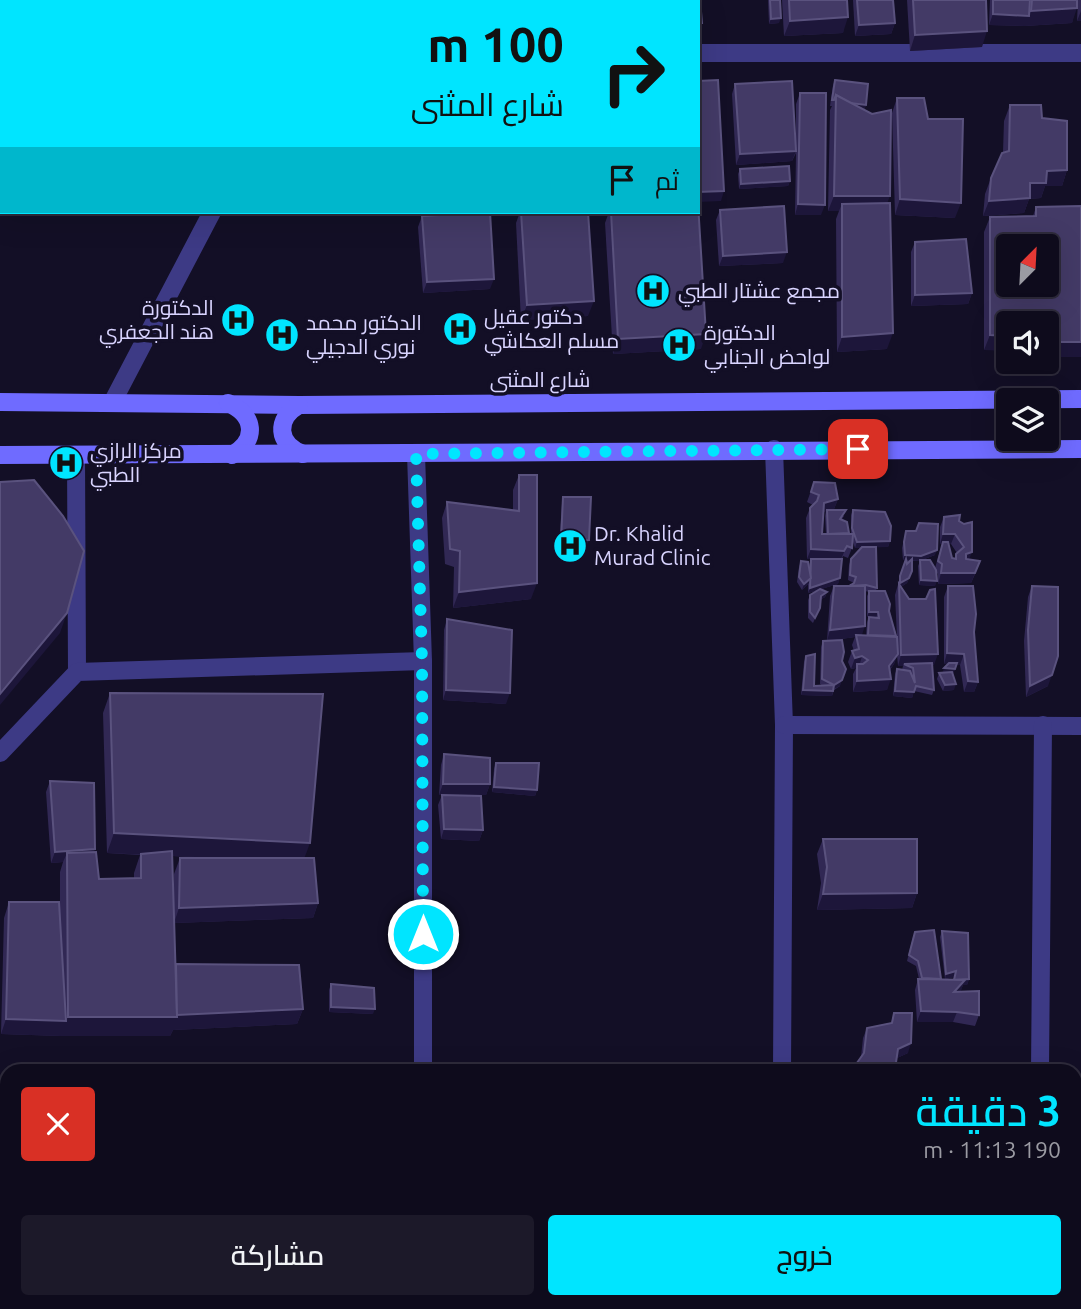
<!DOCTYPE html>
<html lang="ar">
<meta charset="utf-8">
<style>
:root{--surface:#0e0b1c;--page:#1c1929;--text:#f1f3f6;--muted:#9b9ba3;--line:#2e2b3b;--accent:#00e5ff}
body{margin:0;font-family:Ubuntu,Cairo,sans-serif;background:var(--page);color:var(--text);direction:rtl;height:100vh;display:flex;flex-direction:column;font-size:26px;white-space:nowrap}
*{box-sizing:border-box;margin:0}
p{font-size:23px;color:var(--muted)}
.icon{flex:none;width:38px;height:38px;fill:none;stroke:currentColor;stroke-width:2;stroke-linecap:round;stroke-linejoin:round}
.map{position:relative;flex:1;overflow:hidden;direction:ltr}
.sheet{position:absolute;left:0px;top:1064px;width:1082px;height:245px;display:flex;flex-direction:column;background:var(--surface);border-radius:21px 21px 0 0;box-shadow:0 7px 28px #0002,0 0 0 2px var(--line);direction:rtl}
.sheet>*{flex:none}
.hud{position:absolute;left:0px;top:0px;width:700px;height:214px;box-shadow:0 7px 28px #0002,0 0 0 2px var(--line);direction:rtl;background:#00e5ff;color:#111;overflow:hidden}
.needle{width:46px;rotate:24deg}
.controls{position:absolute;left:996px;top:234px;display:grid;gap:14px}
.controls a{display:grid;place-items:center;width:63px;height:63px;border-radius:7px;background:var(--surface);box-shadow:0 7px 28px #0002,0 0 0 2px var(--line);font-size:35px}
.pin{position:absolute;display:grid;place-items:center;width:60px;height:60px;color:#fff;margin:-30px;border-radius:14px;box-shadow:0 4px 10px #0006}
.me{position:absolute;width:77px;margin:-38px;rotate:0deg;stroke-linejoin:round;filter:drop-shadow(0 0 5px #0008)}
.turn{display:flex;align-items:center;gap:24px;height:147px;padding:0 21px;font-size:32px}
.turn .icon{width:91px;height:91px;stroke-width:2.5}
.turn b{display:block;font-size:49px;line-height:60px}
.then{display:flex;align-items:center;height:66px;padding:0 21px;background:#0003;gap:14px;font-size:26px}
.round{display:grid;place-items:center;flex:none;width:74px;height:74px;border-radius:7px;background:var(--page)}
.headline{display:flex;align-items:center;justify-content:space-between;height:119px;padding:0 21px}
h1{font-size:42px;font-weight:600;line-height:52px;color:var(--accent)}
.button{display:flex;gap:14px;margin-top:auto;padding:14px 21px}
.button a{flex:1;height:80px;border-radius:7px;background:var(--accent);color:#111;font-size:28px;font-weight:600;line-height:80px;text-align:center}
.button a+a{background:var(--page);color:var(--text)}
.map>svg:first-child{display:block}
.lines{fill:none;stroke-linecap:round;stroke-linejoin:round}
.minor{stroke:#3d3a85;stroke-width:18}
.secondary{stroke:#6f6bff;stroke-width:18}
.wall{fill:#312854;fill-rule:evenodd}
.shaded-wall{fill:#1d163a}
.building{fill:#433a66;stroke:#5a527e;stroke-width:2;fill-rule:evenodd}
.route{stroke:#00e5ff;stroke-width:12;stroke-dasharray:0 21.6}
.labels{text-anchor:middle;stroke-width:7;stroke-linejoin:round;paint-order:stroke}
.poi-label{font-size:21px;fill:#d9d4ff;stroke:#130f26;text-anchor:start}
.street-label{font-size:21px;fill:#d9d4ff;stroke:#130f26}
</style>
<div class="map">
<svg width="1081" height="1309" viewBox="0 0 1081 1309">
<rect width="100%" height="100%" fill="#130f26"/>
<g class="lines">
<g class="minor">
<polyline points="322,2 323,0"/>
<polyline points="698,53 1081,53"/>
<polyline points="112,403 212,212"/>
<polyline points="774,449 784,725 782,1071"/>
<polyline points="416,454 423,661 423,1071"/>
<polyline points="76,455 77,672"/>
<polyline points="784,725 1081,726"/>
<polyline points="0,753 77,672 423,661"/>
<polyline points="1040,1071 1043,725"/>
<polyline points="0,1093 7,1093"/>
<polyline points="1074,1150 1081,1150"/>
<polyline points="1039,1302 1039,1309"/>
<polyline points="780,1309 780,1302"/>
</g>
<g class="secondary">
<polyline points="0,402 299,405 1081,399"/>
<path d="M228 403C255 415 258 440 232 455"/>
<path d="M299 405C275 419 277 444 303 454"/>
<path d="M0 455C360 456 721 449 1081 449"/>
</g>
</g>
<g class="wall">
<polygon points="768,0 780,0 779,23 769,24"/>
<polygon points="782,0 847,0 843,33 784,36"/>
<polygon points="853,0 893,0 895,23 891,34 855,36"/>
<polygon points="907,0 986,0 982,47 910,51"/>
<polygon points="990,0 1077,0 1072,23 1025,26 989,25"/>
<polygon points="1078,0 1081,0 1081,21 1077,21"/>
<polygon points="835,80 866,105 864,110 887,203 887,349 837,352 836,219 839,211 828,211 830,110 832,106 830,106 833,85"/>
<polygon points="735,84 796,142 796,104 800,93 821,215 795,215 796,153 792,161 736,165 732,94"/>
<polygon points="897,98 955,218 895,215 892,113"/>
<polygon points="1010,105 1042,118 1067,170 1062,186 1045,186 1041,198 1029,199 1024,213 983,216 985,194 991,178 1003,152 1004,121"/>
<polygon points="740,169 790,181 788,186 739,189 738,174"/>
<polygon points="1081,206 1081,357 1046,357 1046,324 984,350 984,232 990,217 1033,216 1036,207"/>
<polygon points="720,210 783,263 719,266 716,220"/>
<polygon points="520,212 588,212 588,316 521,320 516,223"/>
<polygon points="609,212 698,212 701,349 613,354 605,223"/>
<polygon points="422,216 490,289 423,293 418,227"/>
<polygon points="915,242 972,293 968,304 911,306 911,252"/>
<polygon points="519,475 531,599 453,608 454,567 445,564 442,518 447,502 513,510 513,490"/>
<path d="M814 482 838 499 834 509 829 510 844 516 842 519 849 534H851V515L853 510 890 541 888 547H875L877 588 876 591 889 611 897 637 895 595 905 560H903L902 548 906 531 935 555 922 560 935 568 942 544H940V527L944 517 959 521 969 560 976 572 971 583 938 584V574L937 573 935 586 919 585 918 566 920 561H912L910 576 907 583 901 587 934 665H932L934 690 932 695 914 691 912 698 893 696 895 674 897 669 902 670 903 666H898L897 655 894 664 890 670 887 690 853 692V674L856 668 851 669 848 662 852 651H854L852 645 855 637 827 641 830 596 834 586H849L854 583 848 580 849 565 851 559 861 548H855L852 539V548L848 558 843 556 842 559 838 584 821 589 827 592 825 597 820 600V608L813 623 808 618V600L810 595 819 590 808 593V584L802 590 797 582 799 567 801 561 809 565 811 559H807L806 518 810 508 813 505 807 502ZM826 511 825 516 826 534H822L823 512ZM948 544H951L957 553 954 559 952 558ZM865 591 869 592 867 596V617H869L867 622 866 635H862Z"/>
<polygon points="563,497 587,545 559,546 562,503"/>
<polygon points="948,586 974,632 978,682 974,692 964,692 960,665 957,664 953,674 954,690 943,691 937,679 939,673 943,673 948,664 944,664 944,597"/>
<polygon points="1032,586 1048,686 1026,697 1024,641 1028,597"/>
<polygon points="447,619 506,704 443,700 444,630"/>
<polygon points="823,641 842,661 840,686 834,690 832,696 801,695 804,662 806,656 814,686 823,686 820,684 821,647"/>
<path d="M110 693 305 858 318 903 313 918 174 923 176 964 303 1009 297 1024 173 1030 170 1036H61L1 1034 4 918 9 902 60 907V872L63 862 51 863 46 792 50 781 94 852 99 879 134 878V873L140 855 107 853 103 713ZM172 856 215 858H180L174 874V915Z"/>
<polygon points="444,754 490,784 486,795 444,795 483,830 479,841 441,839 438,805 442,795 439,795 441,765"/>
<polygon points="496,763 537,790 535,796 492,792 494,769"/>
<polygon points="823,839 917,893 912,908 817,910 821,883 817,854"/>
<polygon points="942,931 969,979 967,985 963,985 960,992 979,1015 975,1026 953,1022 917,1022 915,990 918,979 919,979 916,966 907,961 913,937 915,932 941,980 953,980 954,977 945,979 940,937"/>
<polygon points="331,984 373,1014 329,1012 329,990"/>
<polygon points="894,1013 908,1053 897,1058 894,1071 853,1071 861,1057 863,1038 867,1028 891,1023"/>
<polygon points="9,1302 34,1302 35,1309 9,1309"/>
<rect x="121" y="1302" width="182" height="7"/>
</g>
<g class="shaded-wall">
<polygon points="1077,8 1072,23 1025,26 989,25 993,14 1029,16 1031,11"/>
<polygon points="1081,11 1081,21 1077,21"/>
<polygon points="848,17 843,33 784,36 790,21"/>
<polygon points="781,18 779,23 769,24 771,19"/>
<polygon points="698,23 702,23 698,33"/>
<polygon points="895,23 891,34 855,36 859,25"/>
<polygon points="987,31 982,47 910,51 915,35"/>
<polygon points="836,101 866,105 864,110"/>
<polygon points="796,151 792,161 736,165 740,154"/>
<polygon points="1067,170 1062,186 1045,186 1041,198 1029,199 1024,213 983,216 989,201 1030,183 1047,171"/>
<polygon points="790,181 788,186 739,189 741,184"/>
<polygon points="724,191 721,201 698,202 698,192"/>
<polygon points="834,196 890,196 884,211 842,204 839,211 828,211"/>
<polygon points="900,199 961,203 955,218 895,215"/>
<polygon points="798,204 825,205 821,215 795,215"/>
<polygon points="787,252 783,263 719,266 723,256"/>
<polygon points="494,279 490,289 423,293 427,282"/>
<polygon points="972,293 968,304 911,306 915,295"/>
<polygon points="594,301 588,316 521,320 527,305"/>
<polygon points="893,333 887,349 837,352 842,337"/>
<polygon points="706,334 701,349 613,354 618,339"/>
<polygon points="990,335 1008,336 1008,351 984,350"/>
<rect x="1046" y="342" width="35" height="15"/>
<polygon points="838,499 834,509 820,513 824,503"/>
<polygon points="943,534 955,534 951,544 940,544"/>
<polygon points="589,540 587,545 559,546 561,541"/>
<polygon points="890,541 888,547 855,548 857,542"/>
<polygon points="847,546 840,561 807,559 811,549"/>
<polygon points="937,550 935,555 919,561 903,560 905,555"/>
<polygon points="972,552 968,562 962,564 966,554"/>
<polygon points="980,561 971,583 938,584 941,573"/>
<polygon points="811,578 809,583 802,590 804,584"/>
<polygon points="840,578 838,584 808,593 810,588"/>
<polygon points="909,578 907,583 898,589 900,583"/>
<polygon points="921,580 937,581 935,586 919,585"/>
<polygon points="537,583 531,599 453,608 459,592"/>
<polygon points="827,592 825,597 819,601 821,596"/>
<polygon points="869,612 878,612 876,618 867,617"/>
<polygon points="67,613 60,633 0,705 0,694"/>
<polygon points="865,626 861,637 856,635 855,637 827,641 830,630"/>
<polygon points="947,653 964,654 960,665 944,664"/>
<polygon points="898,654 894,664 885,676 889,666"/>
<polygon points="938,654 934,665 907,666 904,664 903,666 898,666 901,655"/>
<polygon points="862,656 859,667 857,664 856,668 851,669 855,658"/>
<polygon points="944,668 955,669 953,674 942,674"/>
<polygon points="1052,675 1048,686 1026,697 1030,686"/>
<polygon points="891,679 887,690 853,692 857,681"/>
<polygon points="842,680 840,686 832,690 833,691 832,696 801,695 803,690 834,685"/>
<polygon points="968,681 978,682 974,692 964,692"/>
<polygon points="956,684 954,690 943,691 945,685"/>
<polygon points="446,690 510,693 506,704 443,700"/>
<polygon points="895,691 914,692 912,698 893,696"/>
<polygon points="443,784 490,784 486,795 439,795"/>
<polygon points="494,787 537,790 535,796 492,792"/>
<polygon points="444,829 483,830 479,841 441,839"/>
<polygon points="114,833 310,843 303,862 107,853"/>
<polygon points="95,849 91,860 67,853 63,862 51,863 55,852"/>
<polygon points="917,893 912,908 817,910 823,894"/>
<polygon points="318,903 313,918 174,923 179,908"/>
<polygon points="956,971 954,977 945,979 946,974"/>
<polygon points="969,979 967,985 963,985 961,991 950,1002 954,980"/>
<polygon points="331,1007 375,1009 373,1014 329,1012"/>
<polygon points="303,1009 297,1024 173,1030 170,1036 61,1036 1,1034 6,1019 66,1021 68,1017 176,1015"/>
<polygon points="921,1011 957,1012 953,1022 917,1022"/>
<polygon points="911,1043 908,1053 895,1059 898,1049"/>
<polygon points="854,1067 895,1069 894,1071 853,1071"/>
<rect x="0" y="1143" width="7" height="11"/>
<polygon points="7,1264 7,1274 0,1275 0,1265"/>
<rect x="0" y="1287" width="7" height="10"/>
</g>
<g class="building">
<rect x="13" y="0" width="148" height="2"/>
<rect x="359" y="0" width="93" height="2"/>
<polygon points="657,0 700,0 702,23 698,23 698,2 658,2"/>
<polygon points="770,0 780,0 781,18 771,19"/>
<polygon points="789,0 847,0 848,17 790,21"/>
<polygon points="857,0 893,0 895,23 859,25"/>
<polygon points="913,0 986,0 987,31 915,35"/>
<polygon points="993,0 1030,0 1029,16 993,14"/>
<polygon points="1032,0 1077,0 1077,8 1031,11"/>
<polygon points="718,80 724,191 698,192 698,81"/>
<polygon points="835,80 868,84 866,105 850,103 836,95 834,100 832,100"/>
<polygon points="792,81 796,151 740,154 735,84"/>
<polygon points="800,93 826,93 825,205 798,204"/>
<polygon points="836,95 872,114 891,110 890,196 834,196"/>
<polygon points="897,98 924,98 928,119 963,119 961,203 900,199"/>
<polygon points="1010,105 1041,105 1042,118 1067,121 1067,170 1047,171 1046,183 1030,183 1030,198 989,201 991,178 1002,153 1009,151"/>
<polygon points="789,166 790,181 741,184 740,169"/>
<polygon points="698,203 706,334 618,339 611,212 698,212"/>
<polygon points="890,203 893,333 842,337 842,204"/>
<polygon points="784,206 787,252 723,256 720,210"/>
<path d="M1081 206V342H1046V324H1008V336L990 335V217L1036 216V207ZM1008 247H1046V285H1008Z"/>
<polygon points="490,212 494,279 427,282 422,216"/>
<polygon points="521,212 588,212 594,301 527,305"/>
<polygon points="966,239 972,293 915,295 915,242"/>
<polygon points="519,475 537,475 537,583 459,592 460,551 450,549 447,502 519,511"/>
<polygon points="34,480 63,516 84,551 67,613 0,694 0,482"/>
<polygon points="814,482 835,483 838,499 824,503 822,534 853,534 852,548 847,546 844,551 811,549 810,508 817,501 819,495 811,492"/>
<polygon points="563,497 591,497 589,540 561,541"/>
<polygon points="827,510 846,510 840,519 847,522 849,533 828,534"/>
<polygon points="853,510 885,512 891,526 890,541 857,542 852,528"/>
<polygon points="960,515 959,521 964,524 972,522 972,552 966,554 966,559 980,561 975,573 941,573 942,564 938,561 943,542 948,542 952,558 956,559 956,554 964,547 955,534 943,534 944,517"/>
<polygon points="919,523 938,524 937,550 921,556 905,555 904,542 906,531 916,531"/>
<polygon points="862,547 876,547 877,588 866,585 849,586 854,583 856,577 850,575 851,559"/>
<polygon points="811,559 842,559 840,578 810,588"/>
<polygon points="906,559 907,564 912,559 912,571 909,578 900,583 900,576"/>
<polygon points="920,560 930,560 936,570 937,581 921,580"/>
<polygon points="801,561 808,562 811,578 804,584 799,577"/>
<polygon points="899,584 909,599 926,599 930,590 935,589 938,654 901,655"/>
<polygon points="834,586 865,586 865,626 830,630"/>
<polygon points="948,586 973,586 976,614 974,632 978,682 968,681 964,654 947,653"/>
<polygon points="1032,586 1058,587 1058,656 1052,675 1030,686 1028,630"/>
<polygon points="820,589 827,592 821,596 820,608 815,618 810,612 810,595"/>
<polygon points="869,591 885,591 890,604 889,611 896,636 868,635 869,617 879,618 878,612 869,612"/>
<polygon points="447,619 512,630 510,693 446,690"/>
<polygon points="856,635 897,637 898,654 889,666 891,679 857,681 857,664 863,664 868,660 862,656 855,658 852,651 859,649"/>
<polygon points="842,640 844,652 842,661 846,669 842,680 834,685 822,679 823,641"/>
<polygon points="815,654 814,686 834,685 833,691 803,690 806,656"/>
<polygon points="932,663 934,690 916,686 914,692 895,691 897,669 910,671 915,683 913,668 904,664"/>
<polygon points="949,663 957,663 955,669 944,668"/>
<polygon points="952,672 956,684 945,685 939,673"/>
<polygon points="110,693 323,694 310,843 114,833"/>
<polygon points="444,754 490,758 490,784 443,784"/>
<polygon points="496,763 539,763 537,790 494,787"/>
<polygon points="50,781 94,783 95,849 55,852"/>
<polygon points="442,795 481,796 483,830 444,829"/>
<polygon points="823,839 917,839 917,893 823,894 827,867"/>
<polygon points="172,851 177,1017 68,1017 67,853 96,852 99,879 141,878 141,854"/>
<polygon points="180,858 314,858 318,903 179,908"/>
<polygon points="9,902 59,902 66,1021 6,1019"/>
<polygon points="934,930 941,979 922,978 918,961 909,955 915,932"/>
<polygon points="942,931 968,933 969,979 954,980 956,971 946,974"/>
<polygon points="176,964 299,965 303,1009 177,1015"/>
<polygon points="918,979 965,980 954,992 979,991 979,1015 957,1012 921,1011"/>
<polygon points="331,984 374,988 375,1009 331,1007"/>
<polygon points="894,1013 912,1013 911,1043 898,1049 895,1069 854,1067 864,1053 867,1028 892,1023"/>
<polygon points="0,1106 7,1107 7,1143 0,1143"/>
<polygon points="0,1246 7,1246 7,1264 0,1265"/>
<rect x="0" y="1269" width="7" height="18"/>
<polygon points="13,1302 34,1302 35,1309 13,1309"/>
<rect x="128" y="1302" width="175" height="7"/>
</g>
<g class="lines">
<polyline class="route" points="423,934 422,661 416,454 858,449"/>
</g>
<defs>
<g id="hospital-disc" transform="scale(1.75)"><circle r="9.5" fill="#00e5ff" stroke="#130f26"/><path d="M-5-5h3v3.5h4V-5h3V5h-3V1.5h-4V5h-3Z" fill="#111"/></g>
</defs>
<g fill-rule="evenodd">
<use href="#hospital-disc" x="653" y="291"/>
<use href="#hospital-disc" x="238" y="320"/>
<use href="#hospital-disc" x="460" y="329"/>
<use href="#hospital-disc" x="282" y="335"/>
<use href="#hospital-disc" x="679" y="345"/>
<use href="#hospital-disc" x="66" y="463"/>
<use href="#hospital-disc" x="570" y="546"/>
</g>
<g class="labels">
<g class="poi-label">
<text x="678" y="298">مجمع عشتار الطبي</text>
<text x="214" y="315" text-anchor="end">الدكتورة<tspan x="214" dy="24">هند الجعفري</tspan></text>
<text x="484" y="324">دكتور عقيل<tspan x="484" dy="24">مسلم العكاشي</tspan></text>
<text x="306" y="330">الدكتور محمد<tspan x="306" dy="24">نوري الدجيلي</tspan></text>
<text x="704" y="340">الدكتورة<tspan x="704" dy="24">لواحض الجنابي</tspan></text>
<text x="90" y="458">مركز الرازي<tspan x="90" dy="24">الطبي</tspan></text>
<text x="594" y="541">Dr. Khalid<tspan x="594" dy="24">Murad Clinic</tspan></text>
</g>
<g class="street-label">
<text x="540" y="387">شارع المثنى</text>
</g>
</g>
</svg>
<div class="controls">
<a><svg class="needle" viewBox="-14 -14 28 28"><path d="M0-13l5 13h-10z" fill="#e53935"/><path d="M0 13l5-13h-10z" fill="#9b9ba3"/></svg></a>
<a><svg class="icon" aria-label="sound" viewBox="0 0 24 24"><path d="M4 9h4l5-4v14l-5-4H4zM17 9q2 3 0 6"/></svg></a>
<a><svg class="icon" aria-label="layers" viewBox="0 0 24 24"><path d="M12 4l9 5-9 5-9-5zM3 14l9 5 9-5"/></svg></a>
</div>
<div class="pin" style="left:858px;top:449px;background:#d93025"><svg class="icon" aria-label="arrive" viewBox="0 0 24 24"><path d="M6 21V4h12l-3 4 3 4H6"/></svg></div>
<svg class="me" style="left:423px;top:934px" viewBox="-20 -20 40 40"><circle r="17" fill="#00e5ff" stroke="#fff" stroke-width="3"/><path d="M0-11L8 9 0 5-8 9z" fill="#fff"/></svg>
<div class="hud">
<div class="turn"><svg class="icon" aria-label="right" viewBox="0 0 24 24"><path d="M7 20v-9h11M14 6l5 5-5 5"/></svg><div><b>100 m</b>شارع المثنى</div></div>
<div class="then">ثم<svg class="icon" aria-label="arrive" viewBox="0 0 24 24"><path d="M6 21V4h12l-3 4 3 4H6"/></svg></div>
</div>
<section class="sheet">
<div class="headline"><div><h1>3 دقيقة</h1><p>190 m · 11:13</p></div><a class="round" style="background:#d93025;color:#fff"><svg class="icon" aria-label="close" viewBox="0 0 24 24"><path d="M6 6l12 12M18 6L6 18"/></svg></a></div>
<div class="button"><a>خروج</a><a>مشاركة</a></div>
</section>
</div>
